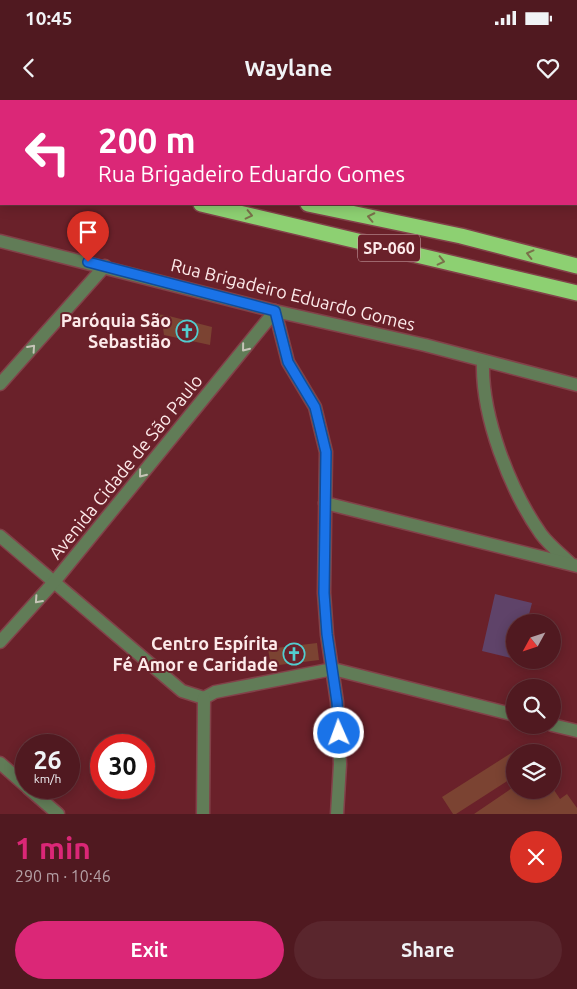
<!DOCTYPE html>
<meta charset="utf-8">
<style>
:root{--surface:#501920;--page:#5a262d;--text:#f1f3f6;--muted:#b4a0a5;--line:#67383e;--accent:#db2777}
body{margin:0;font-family:Ubuntu,sans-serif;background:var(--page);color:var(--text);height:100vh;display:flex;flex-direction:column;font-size:19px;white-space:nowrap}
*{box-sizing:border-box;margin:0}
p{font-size:16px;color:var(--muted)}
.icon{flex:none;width:28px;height:28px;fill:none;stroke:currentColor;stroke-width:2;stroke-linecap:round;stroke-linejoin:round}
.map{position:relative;height:714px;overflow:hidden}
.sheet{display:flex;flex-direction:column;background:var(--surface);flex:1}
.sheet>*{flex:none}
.guide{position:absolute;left:0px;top:0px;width:578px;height:105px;box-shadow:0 2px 12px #0003,0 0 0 1px var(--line);background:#db2777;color:#fff;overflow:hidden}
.needle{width:32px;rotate:230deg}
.controls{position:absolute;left:506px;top:514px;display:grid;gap:10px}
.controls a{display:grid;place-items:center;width:55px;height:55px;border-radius:50%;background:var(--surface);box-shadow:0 2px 12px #0003,0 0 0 1px var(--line);font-size:25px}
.speed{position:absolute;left:15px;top:634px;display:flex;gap:10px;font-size:25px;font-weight:700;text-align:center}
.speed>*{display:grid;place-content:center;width:65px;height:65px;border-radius:50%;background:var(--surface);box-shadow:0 2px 12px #0003,0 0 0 1px var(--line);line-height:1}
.speed small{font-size:12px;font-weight:400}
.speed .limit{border:8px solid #d22;background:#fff;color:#111}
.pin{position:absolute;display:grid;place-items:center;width:42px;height:42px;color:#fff;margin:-51px -21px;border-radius:50% 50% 50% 0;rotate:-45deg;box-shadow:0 0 5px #0007}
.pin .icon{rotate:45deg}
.me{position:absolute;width:55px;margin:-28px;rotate:358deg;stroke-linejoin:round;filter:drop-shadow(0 0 4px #0008)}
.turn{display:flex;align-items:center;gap:18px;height:105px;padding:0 15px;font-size:22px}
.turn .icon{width:65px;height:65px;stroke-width:2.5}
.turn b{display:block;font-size:35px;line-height:42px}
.round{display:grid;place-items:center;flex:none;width:52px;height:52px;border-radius:26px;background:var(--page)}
.head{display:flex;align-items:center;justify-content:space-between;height:85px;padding:0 15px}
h1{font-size:30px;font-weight:600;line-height:38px;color:var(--accent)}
.button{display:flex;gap:10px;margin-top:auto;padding:10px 15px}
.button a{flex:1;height:58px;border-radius:30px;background:var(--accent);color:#fff;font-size:20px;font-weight:600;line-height:58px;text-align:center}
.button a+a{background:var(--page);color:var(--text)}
.status{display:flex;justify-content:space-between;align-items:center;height:35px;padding:0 25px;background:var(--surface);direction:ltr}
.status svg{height:14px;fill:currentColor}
header{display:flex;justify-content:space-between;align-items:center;height:65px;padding:0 15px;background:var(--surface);font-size:22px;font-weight:600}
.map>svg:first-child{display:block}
.green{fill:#5f4369}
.building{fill:#7b4332}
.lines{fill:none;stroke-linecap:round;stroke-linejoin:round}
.minor-casing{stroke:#824149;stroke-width:15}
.highway-casing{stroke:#824149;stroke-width:18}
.minor{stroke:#617c57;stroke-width:12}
.highway{stroke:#8dd072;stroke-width:15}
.oneway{stroke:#7a704a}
.oneway2{stroke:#c6c4b7}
.route-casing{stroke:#114b97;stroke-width:12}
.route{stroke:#1a73e8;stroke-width:9}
.labels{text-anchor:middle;stroke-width:4;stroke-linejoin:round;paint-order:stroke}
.shield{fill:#6a212a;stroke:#d1aeb0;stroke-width:1}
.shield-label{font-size:16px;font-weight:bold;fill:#fdeaea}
.street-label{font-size:18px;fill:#fdeaea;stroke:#6a212a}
.poi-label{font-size:18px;font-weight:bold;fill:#fdeaea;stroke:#6a212a;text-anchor:end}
</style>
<div class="status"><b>10:45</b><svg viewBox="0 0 49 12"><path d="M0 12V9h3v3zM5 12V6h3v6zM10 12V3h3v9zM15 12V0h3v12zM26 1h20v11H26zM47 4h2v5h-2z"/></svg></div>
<header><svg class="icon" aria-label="back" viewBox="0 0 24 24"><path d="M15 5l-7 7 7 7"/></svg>Waylane<svg class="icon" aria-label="heart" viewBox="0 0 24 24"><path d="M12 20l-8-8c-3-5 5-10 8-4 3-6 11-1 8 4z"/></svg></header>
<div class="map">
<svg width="577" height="714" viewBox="0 0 577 714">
<rect width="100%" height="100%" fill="#6a212a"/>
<polygon class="green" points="495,494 532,503 527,522 515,522 515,559 482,551"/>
<g class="building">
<polygon points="152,214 165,215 212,227 210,245 164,235 163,228 149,223"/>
<polygon points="317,543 319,560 271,566 268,549"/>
<polygon points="516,650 517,652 515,652 515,676 456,714 453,714 442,697"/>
<polygon points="515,686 515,690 524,690 527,694 533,690 552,690 552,687 560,699 567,694 577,708 577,714 474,714"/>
</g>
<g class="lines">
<g class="minor-casing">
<g id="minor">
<polyline points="250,0 255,1"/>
<polyline points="544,0 547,1"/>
<polyline points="576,11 577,11"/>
<polyline points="576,79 577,79"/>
<polyline points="0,141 275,211 425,245 577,285"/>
<polyline points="275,211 288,262 315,307 326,352 324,493 327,535 337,602 340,664 337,714"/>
<path d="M483 261C481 316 510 390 541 434 549 445 562 455 571 464"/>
<polyline points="0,284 105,166"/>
<polyline points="325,403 577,466"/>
<polyline points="0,436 182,591 204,598"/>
<polyline points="0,542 54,482 275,211"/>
<polyline points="204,598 215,592 333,569 515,615"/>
<polyline points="552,625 577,631"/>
<polyline points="0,663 26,686"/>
<polyline points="28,688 58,714"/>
<polyline points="203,714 204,598"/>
</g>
</g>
<g class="highway-casing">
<g id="highway">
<polyline points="0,35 1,35"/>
<polyline points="0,55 1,55"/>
<polyline points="201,104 577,193"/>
<polyline points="308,104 461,136 577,166"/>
</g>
</g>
<use href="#minor" class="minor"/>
<use href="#highway" class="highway"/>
</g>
<defs><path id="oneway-chevron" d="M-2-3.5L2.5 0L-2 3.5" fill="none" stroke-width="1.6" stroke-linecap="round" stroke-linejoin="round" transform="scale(1.25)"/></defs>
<g class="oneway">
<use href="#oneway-chevron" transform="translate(249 115) rotate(13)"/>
<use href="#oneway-chevron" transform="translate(371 117) rotate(-168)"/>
<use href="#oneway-chevron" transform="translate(530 154) rotate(-166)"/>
<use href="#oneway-chevron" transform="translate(441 161) rotate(13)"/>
</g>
<g class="oneway2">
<use href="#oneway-chevron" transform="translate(32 248) rotate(-48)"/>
<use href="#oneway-chevron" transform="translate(245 248) rotate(129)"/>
<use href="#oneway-chevron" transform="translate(142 374) rotate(129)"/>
<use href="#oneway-chevron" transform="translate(38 500) rotate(132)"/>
</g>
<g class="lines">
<g class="route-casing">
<polyline id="route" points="88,162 275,211 288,262 315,307 326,352 324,493 327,534 337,602 339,633"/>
</g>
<use href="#route" class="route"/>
</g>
<defs>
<g id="church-ring" transform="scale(1.125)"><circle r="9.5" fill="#6a212a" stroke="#52cdcf" stroke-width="1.5"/><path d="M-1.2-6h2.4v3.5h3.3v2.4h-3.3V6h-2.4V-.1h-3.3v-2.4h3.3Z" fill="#52cdcf"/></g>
</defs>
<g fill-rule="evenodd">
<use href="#church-ring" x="187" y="231"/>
<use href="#church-ring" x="294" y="554"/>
</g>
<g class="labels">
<rect class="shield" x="358" y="134.5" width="62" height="27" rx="4"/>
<g class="shield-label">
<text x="389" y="154">SP-060</text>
</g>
<g class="street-label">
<text transform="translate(293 195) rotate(14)" y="6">Rua Brigadeiro Eduardo Gomes</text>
<text transform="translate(126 367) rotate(-51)" y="6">Avenida Cidade de São Paulo</text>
</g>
<g class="poi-label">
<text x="171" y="227">Paróquia São<tspan x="171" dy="21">Sebastião</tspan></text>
<text x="278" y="550">Centro Espírita<tspan x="278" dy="21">Fé Amor e Caridade</tspan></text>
</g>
</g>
</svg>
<div class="controls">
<a><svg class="needle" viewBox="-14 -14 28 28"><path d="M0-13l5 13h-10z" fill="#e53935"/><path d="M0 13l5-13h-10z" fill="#b4a0a5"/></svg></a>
<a><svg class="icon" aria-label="search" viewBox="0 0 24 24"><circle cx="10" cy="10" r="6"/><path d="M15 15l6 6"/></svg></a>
<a><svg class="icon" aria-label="layers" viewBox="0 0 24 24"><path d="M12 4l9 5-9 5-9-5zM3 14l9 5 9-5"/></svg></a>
</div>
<div class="speed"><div>26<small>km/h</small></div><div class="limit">30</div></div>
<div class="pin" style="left:88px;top:162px;background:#d93025"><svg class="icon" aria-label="arrive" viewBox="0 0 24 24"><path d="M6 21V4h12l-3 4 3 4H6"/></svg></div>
<svg class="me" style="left:339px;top:633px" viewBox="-20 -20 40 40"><circle r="17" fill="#1a73e8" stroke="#fff" stroke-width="3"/><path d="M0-11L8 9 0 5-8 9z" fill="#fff"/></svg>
<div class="guide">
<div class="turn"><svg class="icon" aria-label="left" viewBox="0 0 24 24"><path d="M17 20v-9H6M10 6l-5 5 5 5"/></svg><div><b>200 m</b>Rua Brigadeiro Eduardo Gomes</div></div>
</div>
</div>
<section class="sheet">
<div class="head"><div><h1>1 min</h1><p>290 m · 10:46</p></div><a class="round" style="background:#d93025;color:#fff"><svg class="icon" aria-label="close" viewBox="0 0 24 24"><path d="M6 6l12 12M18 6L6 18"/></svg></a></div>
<div class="button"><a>Exit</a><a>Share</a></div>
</section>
